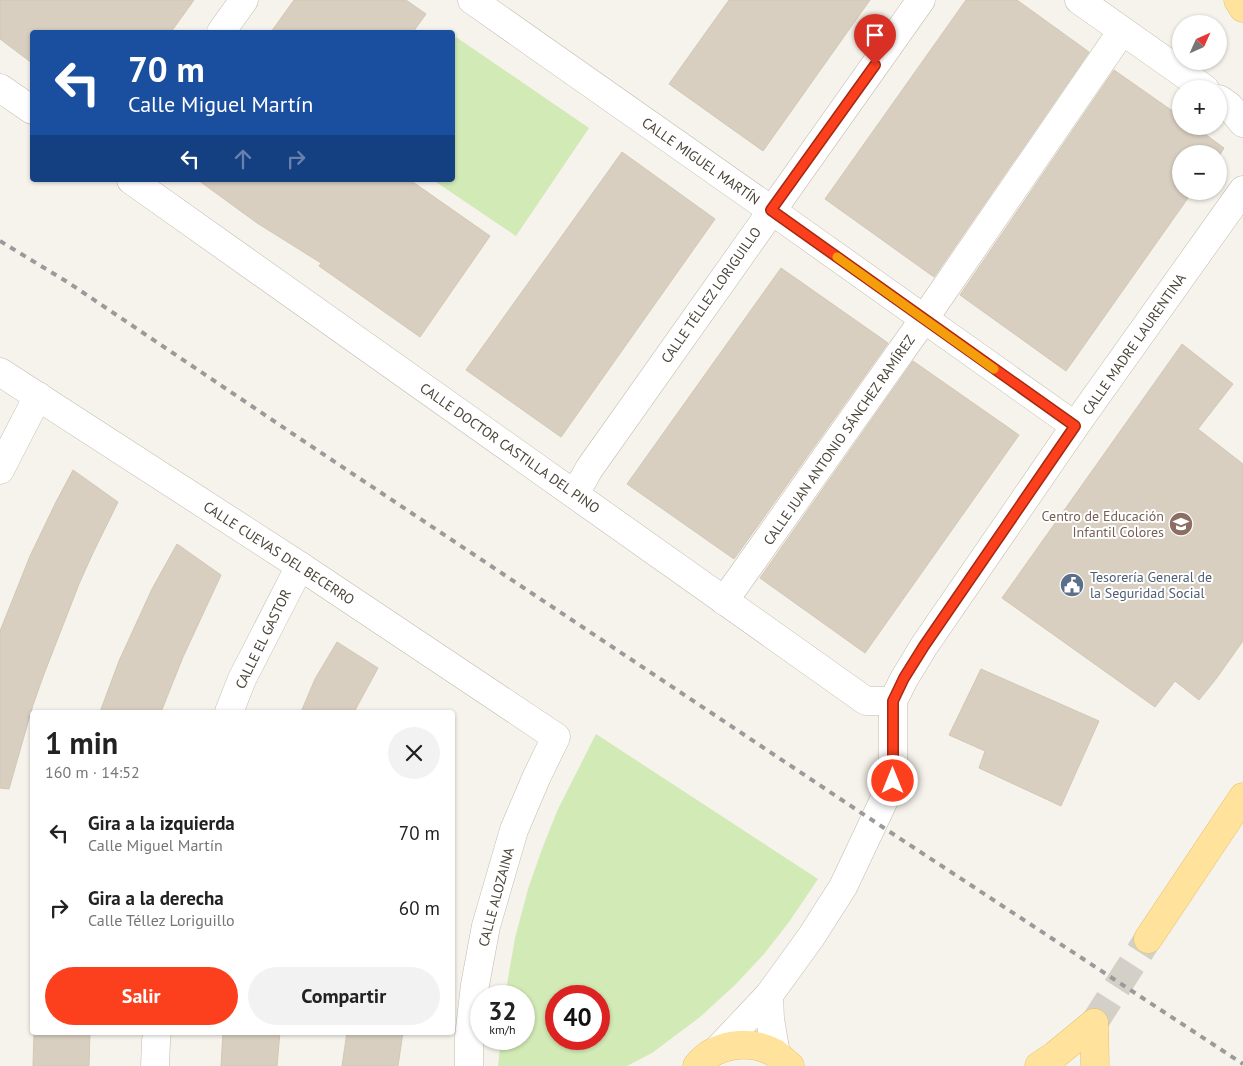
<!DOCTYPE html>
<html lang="es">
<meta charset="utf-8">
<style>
:root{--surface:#fff;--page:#f2f2f2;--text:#222;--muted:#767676;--accent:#fc3f1d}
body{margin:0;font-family:"PT Sans",sans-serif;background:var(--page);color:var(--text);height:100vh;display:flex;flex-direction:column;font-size:19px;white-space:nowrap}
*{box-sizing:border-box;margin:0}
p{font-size:16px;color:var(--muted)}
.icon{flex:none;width:28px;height:28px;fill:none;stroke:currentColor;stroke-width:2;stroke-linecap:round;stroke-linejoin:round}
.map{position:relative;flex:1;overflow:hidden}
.panel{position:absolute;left:30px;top:710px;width:425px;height:325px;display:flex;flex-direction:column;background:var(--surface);border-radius:5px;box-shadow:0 1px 4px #0004}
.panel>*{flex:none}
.guide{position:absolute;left:30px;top:30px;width:425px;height:152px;border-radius:5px;box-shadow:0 1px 4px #0004;background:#1a4fa0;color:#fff;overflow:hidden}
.needle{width:32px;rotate:45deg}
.buttons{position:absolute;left:1172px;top:15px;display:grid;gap:10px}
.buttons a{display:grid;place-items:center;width:55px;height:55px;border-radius:50%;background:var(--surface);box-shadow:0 1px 4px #0004;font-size:25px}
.speed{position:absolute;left:470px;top:985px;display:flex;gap:10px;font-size:25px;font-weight:700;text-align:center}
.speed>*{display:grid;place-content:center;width:65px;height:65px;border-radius:50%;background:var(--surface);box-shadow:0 1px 4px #0004;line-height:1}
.speed small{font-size:12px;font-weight:400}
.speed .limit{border:8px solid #d22;background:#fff;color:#111}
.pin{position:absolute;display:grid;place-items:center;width:42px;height:42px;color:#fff;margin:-51px -21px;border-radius:50% 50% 50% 0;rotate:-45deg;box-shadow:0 0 5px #0007}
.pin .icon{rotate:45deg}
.me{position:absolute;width:55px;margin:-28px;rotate:0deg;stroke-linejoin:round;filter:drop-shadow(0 0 4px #0008)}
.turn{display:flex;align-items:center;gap:18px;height:105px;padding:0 15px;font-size:22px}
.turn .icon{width:65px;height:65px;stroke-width:2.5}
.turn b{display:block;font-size:35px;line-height:42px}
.lanes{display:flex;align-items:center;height:48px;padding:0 15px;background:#0003;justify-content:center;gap:25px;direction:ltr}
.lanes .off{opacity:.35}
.round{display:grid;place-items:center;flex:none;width:52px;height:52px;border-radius:26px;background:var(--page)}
.headline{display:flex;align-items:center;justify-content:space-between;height:85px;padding:0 15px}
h1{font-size:30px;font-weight:700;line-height:38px}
.action{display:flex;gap:10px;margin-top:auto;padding:10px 15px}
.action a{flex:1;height:58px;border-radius:30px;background:var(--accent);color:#fff;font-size:20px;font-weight:700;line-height:58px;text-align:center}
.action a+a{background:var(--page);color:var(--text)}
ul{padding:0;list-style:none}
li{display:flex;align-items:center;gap:15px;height:75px;padding:0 15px}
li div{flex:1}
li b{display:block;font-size:19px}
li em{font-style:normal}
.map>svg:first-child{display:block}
.green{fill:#d2eab5;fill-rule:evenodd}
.building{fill:#d8cfc1;stroke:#d3c7b4}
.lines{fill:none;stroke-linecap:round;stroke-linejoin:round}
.major-tunnel{stroke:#d4d0c8;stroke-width:28;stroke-dasharray:28 14;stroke-linecap:butt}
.minor-casing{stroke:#c2bbae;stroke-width:29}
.major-casing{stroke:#e6c16a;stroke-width:29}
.minor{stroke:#fff;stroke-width:28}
.major{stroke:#ffe39c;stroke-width:28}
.rail{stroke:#9a9a9a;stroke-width:4;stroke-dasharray:6 6;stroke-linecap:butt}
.route-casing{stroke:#a42913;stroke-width:12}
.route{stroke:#fc3f1d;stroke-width:9}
.slow{stroke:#f59e0b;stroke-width:9}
.labels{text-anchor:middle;stroke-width:4;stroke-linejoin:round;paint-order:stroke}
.street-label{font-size:14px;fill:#4b4439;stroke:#fff}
.education-label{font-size:14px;fill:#785e54;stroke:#fff;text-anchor:end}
.service-label{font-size:14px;fill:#4e5e75;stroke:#fff;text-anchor:start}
</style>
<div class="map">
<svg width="1243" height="1066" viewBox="0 0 1243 1066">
<rect width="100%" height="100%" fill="#f6f3ec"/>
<g class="green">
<polygon points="456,37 589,128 516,236 433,180 452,180 452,43"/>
<path d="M596 734 818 879 789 922 764 954 735 985 700 1017 652 1053 627 1066H498L501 1039H524V996H505L515 938 528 889 542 849 558 809ZM556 996H599V1039H556Z"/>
</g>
<g class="building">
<polygon points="0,0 194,0 171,32 32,32 32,63 0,39"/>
<polygon points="294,0 406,0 426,14 413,32 271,32"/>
<polygon points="729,0 870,0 763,151 669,84"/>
<polygon points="966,0 1017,0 1089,52 934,277 825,199"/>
<polygon points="1114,70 1181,117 1181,126 1194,126 1224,148 1219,156 1219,154 1181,154 1181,191 1193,191 1066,371 960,295"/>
<polygon points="622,152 715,219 561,437 466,370"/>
<polygon points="198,180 410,180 490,236 420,337 319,266 321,263 257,223"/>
<polygon points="781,268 888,343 734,559 627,484"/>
<polygon points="1182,344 1233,384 1198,429 1243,464 1243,641 1216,679 1199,700 1175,681 1155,707 1002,598"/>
<polygon points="913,361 1019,435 865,653 760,578"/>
<polygon points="73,470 118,502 92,555 79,584 44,674 33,705 9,789 0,788 0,631 30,556 56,502"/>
<polygon points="177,544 221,575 183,657 161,712 100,712 119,661 152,589"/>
<polygon points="337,642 378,668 354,712 301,712 315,679"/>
<polygon points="981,669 1099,721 1061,806 979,768 985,751 949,735"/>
<polygon points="34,1032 90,1032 89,1066 33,1066"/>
<polygon points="223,1032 280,1032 277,1066 221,1066"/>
<polygon points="347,1032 403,1032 398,1066 342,1066"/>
</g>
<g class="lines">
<polyline class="major-tunnel" points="1094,1023 1148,939"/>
<g class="minor-casing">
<g id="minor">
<polyline points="472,0 771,210 1075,426"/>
<polyline points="1079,0 1205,89"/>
<polyline points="221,32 244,0"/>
<polyline points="0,88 32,110"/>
<polyline points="1219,99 1229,106 1243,123"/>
<polyline points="131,180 866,701 893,701"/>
<polyline points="0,372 300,566 556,737 537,776 514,830 486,926 475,985 469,1037 469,1066"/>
<polyline points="0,470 38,396"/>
<polyline points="575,494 589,469 921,0"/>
<polyline points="724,601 924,319 1122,31"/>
<polyline points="229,712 242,679 300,566"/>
<polyline points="769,995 770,1019 776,1054"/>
<polyline points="718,1049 769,995 811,937 843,887 893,781 893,701 904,679 924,646 1075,426 1243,190"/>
<polyline points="155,1066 156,1042 157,1032"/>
</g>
</g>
<g class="major-casing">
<g id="major">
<polyline points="1238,0 1243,8"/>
<polyline points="1148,939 1243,797"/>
<polyline points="1094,1023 1095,1066"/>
<path d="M697 1066C715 1043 750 1039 775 1053 780 1057 785 1062 790 1066"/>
<polyline points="1039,1066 1054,1056 1094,1023"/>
</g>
</g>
<use href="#minor" class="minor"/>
<use href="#major" class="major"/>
<polyline class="rail" points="0,241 69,283 308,444 887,830 1243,1064"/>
</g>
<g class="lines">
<g class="route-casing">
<polyline id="route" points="875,65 771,210 1075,426 924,646 904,678 893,701 893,781"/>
</g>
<use href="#route" class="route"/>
<polyline class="slow" points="837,257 994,369"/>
</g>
<defs>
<g id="school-disc" transform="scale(1.25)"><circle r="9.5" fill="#8d6e63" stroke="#fff"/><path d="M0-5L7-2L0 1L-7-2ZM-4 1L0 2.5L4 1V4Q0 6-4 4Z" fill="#fff"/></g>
<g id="civic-disc" transform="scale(1.25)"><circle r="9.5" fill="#5c6f8a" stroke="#fff"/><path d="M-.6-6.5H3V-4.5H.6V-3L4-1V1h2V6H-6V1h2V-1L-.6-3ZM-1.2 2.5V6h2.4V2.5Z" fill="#fff"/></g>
</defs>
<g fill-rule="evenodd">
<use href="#school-disc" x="1181" y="524"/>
<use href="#civic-disc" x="1072" y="585"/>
</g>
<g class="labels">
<g class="street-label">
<text transform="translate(701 161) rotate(35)" y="5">CALLE MIGUEL MARTÍN</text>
<text transform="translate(711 295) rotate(-55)" y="5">CALLE TÉLLEZ LORIGUILLO</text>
<text transform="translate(1134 344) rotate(-55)" y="5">CALLE MADRE LAURENTINA</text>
<text transform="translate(839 440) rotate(-55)" y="5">CALLE JUAN ANTONIO SÁNCHEZ RAMÍREZ</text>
<text transform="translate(510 448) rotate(35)" y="5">CALLE DOCTOR CASTILLA DEL PINO</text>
<text transform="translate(279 553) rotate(33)" y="5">CALLE CUEVAS DEL BECERRO</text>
<text transform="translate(263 639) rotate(-64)" y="5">CALLE EL GASTOR</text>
<text transform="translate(496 897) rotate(-75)" y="5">CALLE ALOZAINA</text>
</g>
<g class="education-label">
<text x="1164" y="521">Centro de Educación<tspan x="1164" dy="16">Infantil Colores</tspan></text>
</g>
<g class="service-label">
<text x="1090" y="582">Tesorería General de<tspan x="1090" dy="16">la Seguridad Social</tspan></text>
</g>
</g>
</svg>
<div class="buttons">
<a><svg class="needle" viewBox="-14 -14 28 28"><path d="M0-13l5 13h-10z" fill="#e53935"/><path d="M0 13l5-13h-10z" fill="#767676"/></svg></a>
<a>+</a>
<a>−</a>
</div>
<div class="speed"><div>32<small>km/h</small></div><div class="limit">40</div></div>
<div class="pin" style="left:875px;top:65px;background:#d93025"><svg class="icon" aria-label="arrive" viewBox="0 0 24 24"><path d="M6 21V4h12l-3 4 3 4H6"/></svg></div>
<svg class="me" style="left:893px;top:781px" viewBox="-20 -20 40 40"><circle r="17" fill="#fc3f1d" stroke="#fff" stroke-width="3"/><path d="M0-11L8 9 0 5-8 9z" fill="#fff"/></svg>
<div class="guide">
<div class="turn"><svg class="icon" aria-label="left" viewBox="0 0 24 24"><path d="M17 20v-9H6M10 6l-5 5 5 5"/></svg><div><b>70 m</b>Calle Miguel Martín</div></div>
<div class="lanes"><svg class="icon" aria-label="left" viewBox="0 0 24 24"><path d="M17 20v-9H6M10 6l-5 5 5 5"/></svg><svg class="icon off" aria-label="ahead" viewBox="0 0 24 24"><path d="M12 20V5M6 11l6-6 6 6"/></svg><svg class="icon off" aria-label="right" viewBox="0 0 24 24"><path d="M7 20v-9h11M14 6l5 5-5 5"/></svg></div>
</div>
<section class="panel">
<div class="headline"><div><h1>1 min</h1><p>160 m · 14:52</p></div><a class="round"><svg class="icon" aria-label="close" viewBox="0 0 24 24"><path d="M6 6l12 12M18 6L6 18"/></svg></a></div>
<ul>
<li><svg class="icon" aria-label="left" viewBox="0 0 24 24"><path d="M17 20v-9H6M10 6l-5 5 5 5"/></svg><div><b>Gira a la izquierda</b><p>Calle Miguel Martín</p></div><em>70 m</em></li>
<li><svg class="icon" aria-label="right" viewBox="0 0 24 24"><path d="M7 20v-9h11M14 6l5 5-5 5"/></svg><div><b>Gira a la derecha</b><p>Calle Téllez Loriguillo</p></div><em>60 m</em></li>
</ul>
<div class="action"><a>Salir</a><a>Compartir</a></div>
</section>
</div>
